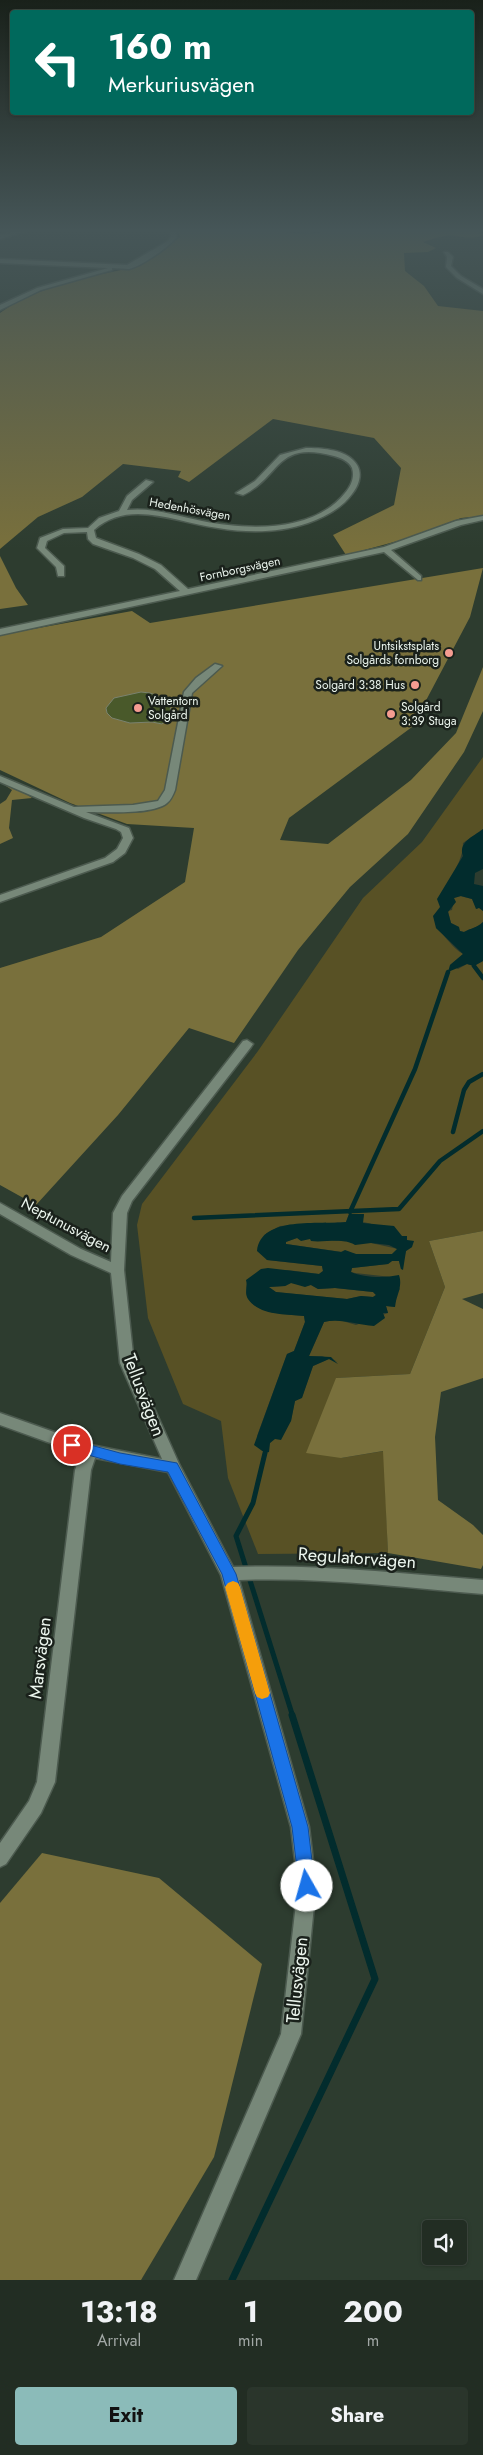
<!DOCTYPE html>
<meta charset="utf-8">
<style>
:root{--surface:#222d23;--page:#2a352b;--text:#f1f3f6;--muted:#a2a8a6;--line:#3f4941;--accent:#8bbbb9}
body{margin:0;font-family:Jost,sans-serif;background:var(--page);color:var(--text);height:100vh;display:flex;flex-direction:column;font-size:19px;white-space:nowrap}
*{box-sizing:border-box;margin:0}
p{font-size:16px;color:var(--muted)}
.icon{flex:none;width:28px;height:28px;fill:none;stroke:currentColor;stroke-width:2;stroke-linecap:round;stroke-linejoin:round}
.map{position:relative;height:2280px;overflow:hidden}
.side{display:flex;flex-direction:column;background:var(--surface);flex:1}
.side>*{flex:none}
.hud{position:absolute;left:10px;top:10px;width:464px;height:105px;border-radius:5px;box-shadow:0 1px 4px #0004,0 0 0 1px var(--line);background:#00695c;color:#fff;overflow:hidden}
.controls{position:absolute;left:422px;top:2220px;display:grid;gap:10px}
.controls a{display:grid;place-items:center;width:45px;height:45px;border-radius:5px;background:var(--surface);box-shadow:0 1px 4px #0004,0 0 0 1px var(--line);font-size:25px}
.pin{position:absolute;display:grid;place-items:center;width:42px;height:42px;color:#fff;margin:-21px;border:2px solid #fff;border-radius:50%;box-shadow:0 1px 5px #0007}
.me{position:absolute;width:55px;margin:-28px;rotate:353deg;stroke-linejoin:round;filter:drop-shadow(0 0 4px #0008)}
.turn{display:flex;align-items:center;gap:18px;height:105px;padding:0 15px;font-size:22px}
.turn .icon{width:65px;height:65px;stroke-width:2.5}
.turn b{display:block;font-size:35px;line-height:42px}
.eta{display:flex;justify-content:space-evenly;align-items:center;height:85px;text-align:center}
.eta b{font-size:30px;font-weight:700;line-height:35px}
.button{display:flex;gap:10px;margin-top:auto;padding:10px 15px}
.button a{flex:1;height:58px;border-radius:5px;background:var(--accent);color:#111;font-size:20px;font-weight:700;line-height:58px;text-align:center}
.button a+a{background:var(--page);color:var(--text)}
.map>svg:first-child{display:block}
.green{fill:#585125;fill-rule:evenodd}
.forest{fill:#79703c}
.water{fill:#022c2d;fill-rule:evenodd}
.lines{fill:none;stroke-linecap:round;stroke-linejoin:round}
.stream-far2{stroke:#022c2d;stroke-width:4.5}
.stream-far1{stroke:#022c2d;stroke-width:5}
.stream{stroke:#022c2d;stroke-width:7}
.building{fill:#49592a;stroke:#7a826f}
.minor-casing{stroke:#4c5a4f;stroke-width:3}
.minor{fill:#778879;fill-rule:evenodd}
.route{fill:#1a73e8;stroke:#114b97}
.slow{fill:#f59e0b}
.poi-dot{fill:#f59c91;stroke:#1a211b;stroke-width:2}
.labels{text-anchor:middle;stroke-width:5;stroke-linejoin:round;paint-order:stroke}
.far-street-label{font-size:12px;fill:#ebf5ed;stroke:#1a211b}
.far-poi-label{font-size:12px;fill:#ebf5ed;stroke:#1a211b;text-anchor:end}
.street-label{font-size:15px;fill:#ebf5ed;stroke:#1a211b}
.near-street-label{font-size:18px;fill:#ebf5ed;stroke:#1a211b}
</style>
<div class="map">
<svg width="483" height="2280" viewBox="0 0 483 2280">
<rect width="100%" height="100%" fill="#2d3c2f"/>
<g class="green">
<path d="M483 757V829L463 843C463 858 456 866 451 880 444 895 440 912 436 928 446 936 452 948 463 954L450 965 458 969 467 964 474 966 483 961V1231L429 1241 445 1287 410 1374 336 1378 341 1458 384 1451 388 1553 258 1554 228 1478 221 1421 183 1404 148 1318 137 1225 142 1204 258 1051 363 898 422 842ZM349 1214 364 1215 362 1222C380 1225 401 1232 412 1247L406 1251 401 1269 399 1261H392L388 1264 352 1268 351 1272 355 1273 391 1277 400 1289 396 1296 395 1307 386 1306 388 1313 356 1325 336 1319 324 1322 309 1356H322L339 1362 329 1359 313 1366 302 1397 295 1401 291 1421 270 1443 257 1436 287 1354 294 1351 305 1322 304 1316C284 1314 240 1314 247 1284L287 1270 319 1274 323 1271 322 1266 267 1260 261 1243 264 1235 280 1226 346 1222Z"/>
<path d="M460 896 472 899 477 909 479 907 483 911V922C477 928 471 928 464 932L459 931V927L451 923 448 911 452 910 454 898Z"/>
<polygon points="297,1238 371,1243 398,1249 392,1254 356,1254 286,1244 285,1242"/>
<polygon points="291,1283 311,1285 318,1289 335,1288 373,1292 376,1295 373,1297 361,1296 347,1299 275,1292 268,1287 285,1286"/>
</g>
<g class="forest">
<path d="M177 230C207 230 237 229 267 230 293 231 301 239 329 230H474L483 235C474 239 466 237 455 236 445 234 433 239 423 242L436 248 428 252 404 253 405 271 424 286 438 306 483 311V516L461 518 405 539 346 555 333 535 394 505 401 468 374 438 273 419 189 482 178 477 181 471 123 464 82 497 38 517 0 549V313L22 298 74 280 140 266 180 237Z"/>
<polygon points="0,556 16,588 28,605 0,609"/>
<polygon points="483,568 470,617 412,727 289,818 280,840 328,844 411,780 456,733 483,667 483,711 464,752 408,834 350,887 298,950 234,1043 189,1028 118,1115 36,1205 0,1185 0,968 101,937 185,882 194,828 127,824 70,803 0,770 0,635 132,611 150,623"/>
<polygon points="0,782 21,790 32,798 12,800 9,828 13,838 0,844 0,804 6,800 12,790"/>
<polygon points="483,1231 483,1293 462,1299 483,1309 483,1378 441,1392 435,1437 438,1500 473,1525 483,1535 483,1565 481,1569 388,1553 383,1451 341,1458 306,1453 336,1378 410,1374 445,1287 429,1241"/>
<polygon points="42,1853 159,1878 262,1964 214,2157 141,2280 0,2280 0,1903"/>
</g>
<g class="water">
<path d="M483 829V869L475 873 474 884 483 886V911L479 908 476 909 472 899 461 896 454 898 456 902 448 912 451 923 459 927 460 931 464 932C471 928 477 928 483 922V961L474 966 467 964 448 972 450 965 463 954 436 928 433 916 440 907 437 899 463 856C458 842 473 837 483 829Z"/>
<path d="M349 1214H364L363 1223 394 1226 402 1236H407V1240L414 1241 412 1247 406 1251 403 1270 401 1269 399 1261H392L388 1264 352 1268 351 1272C364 1278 385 1278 399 1275 403 1287 396 1295 395 1307L386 1306 388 1313H383L385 1318 374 1326C357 1325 341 1318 324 1322L309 1356 331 1357 338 1364 329 1359 313 1366 302 1398 295 1401 291 1421 281 1440 275 1439 270 1443 269 1452 265 1453 254 1445 287 1354 294 1351 305 1322 304 1316C286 1314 260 1316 248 1299 244 1293 248 1287 246 1280L261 1269 268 1268 319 1274 323 1271 322 1266 267 1260 257 1251C261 1215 320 1225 346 1222ZM297 1238 301 1241 310 1239 311 1241C324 1243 343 1237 355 1245L371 1243 389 1245 397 1249 392 1254H356L345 1250 341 1252 286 1244V1242ZM291 1283 305 1287 311 1285 318 1289 335 1288 373 1292 376 1295 373 1297 361 1296 347 1299 276 1292 269 1287 285 1286Z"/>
</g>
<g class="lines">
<g class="stream-far2">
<polyline points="474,966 483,978"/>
<polyline points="453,1132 464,1090 469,1082 483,1074"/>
<polyline points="350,1212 415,1069 448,972"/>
<polyline points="194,1218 399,1209 440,1161 483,1131"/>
</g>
<polyline class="stream-far1" points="265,1453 253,1503 236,1536 293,1717"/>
<polyline class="stream" points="232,2280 375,1979 292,1715"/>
</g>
<polygon class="building" points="141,692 150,693 166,699 170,704 171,716 162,724 152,722 130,723 112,718 107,713 106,708 114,698"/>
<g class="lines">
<g class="minor-casing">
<g id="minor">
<polygon points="20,230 29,230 0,239 0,235"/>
<path d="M169 230H175L177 237C169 247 142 266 129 269 124 269 117 268 112 268V270L41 290 0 310V305L37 288 108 268 0 263V259L127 265 168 241 171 237Z"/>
<polygon points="287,230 312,230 310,232"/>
<polygon points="444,252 448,252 453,257 451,266 461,276 483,289 483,294 457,278 446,267 447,257"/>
<path d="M306 448C320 448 342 449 353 460 364 470 360 484 352 494 342 508 325 517 308 523 279 533 248 533 218 528 177 523 129 498 94 530L96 538 139 554 161 565 188 589 384 547 456 521 483 516V520L461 525 391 550 421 576V580H418L384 552 0 635V629L180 591 155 569 133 558 93 544 88 539 87 532 64 533 47 541 45 548 64 566V576H58L56 567 37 548 40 538 63 529 88 528 99 518 119 511 127 496 146 480 153 482 132 500 127 510C152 507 178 516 202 521 248 530 313 533 345 493 351 486 355 477 352 468 349 461 341 458 334 456 275 440 282 476 243 495L236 493 255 481 280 455Z"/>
<path d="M215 664 222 666 192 693 175 790C173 795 171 800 167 803 153 815 104 812 86 812L129 828 133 838 125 853 113 862 0 902V895L105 858 117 849 123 838 121 832 116 829 84 818 0 782V776L74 807 133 805 158 801 165 790 184 692 196 678Z"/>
<path d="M247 1040 253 1044 251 1047 132 1201 127 1213 124 1270 134 1363 180 1466 233 1567C317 1564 400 1573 483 1580V1594C402 1587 320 1577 239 1580L309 1827 316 1886 301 2034 196 2280H174L281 2034 298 1886 291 1827 221 1575 168 1472 95 1458 91 1470 55 1782 41 1813 6 1864 0 1867V1843L29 1801 37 1782 75 1470 81 1454 0 1425V1413L91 1445 162 1459 120 1363 111 1273 71 1255 0 1214V1203L81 1249 111 1262 113 1213 122 1196 243 1041Z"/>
</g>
</g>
<use href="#minor" class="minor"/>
</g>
<linearGradient id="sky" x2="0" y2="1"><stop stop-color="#19211a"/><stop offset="0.42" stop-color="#465658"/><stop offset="1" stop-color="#465658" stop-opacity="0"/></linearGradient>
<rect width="483" height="549" fill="url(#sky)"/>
<polygon class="route" points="72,1440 120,1453 177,1463 236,1574 308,1827 315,1886 313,1892 307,1894 301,1892 299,1886 292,1827 222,1574 168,1472 120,1464 67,1449 65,1445 67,1441"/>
<polygon class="slow" points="233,1581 238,1583 240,1587 270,1693 268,1697 262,1699 257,1697 255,1693 225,1587 228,1583"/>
<g class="poi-dot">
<circle cx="449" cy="653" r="5"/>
<circle cx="415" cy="685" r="5"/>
<circle cx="138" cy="708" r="5"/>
<circle cx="391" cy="714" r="5"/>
</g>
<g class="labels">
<g class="far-street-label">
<text transform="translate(190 509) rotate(10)" y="4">Hedenhösvägen</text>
<text transform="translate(240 569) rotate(-12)" y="4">Fornborgsvägen</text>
</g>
<g class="far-poi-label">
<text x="439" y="650">Untsikstsplats<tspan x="439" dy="14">Solgårds fornborg</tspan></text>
<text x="405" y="689">Solgård 3:38 Hus</text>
<text x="148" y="705" text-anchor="start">Vattentorn<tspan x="148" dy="14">Solgård</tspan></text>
<text x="401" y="711" text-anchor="start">Solgård<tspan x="401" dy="14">3:39 Stuga</tspan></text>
</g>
<g class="street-label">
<text transform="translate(66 1225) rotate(28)" y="5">Neptunusvägen</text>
</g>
<g class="near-street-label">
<text transform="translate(144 1395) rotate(69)" y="6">Tellusvägen</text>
<text transform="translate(357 1558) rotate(4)" y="6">Regulatorvägen</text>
<text transform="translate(40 1658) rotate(-83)" y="6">Marsvägen</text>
<text transform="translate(297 1980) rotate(-84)" y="6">Tellusvägen</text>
</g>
</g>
</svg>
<div class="controls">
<a><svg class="icon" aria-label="sound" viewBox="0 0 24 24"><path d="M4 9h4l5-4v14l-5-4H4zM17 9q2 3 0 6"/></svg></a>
</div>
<div class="pin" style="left:72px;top:1445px;background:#d93025"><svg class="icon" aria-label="arrive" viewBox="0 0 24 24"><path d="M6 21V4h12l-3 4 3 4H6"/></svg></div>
<svg class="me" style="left:307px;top:1886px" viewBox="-20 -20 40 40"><circle r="19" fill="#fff"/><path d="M0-13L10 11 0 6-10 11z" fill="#1a73e8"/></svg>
<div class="hud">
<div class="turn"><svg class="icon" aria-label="left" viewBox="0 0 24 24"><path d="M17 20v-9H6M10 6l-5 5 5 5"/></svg><div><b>160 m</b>Merkuriusvägen</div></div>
</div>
</div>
<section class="side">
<div class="eta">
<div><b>13:18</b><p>Arrival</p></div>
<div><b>1</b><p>min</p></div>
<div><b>200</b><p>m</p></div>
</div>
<div class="button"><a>Exit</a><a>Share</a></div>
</section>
